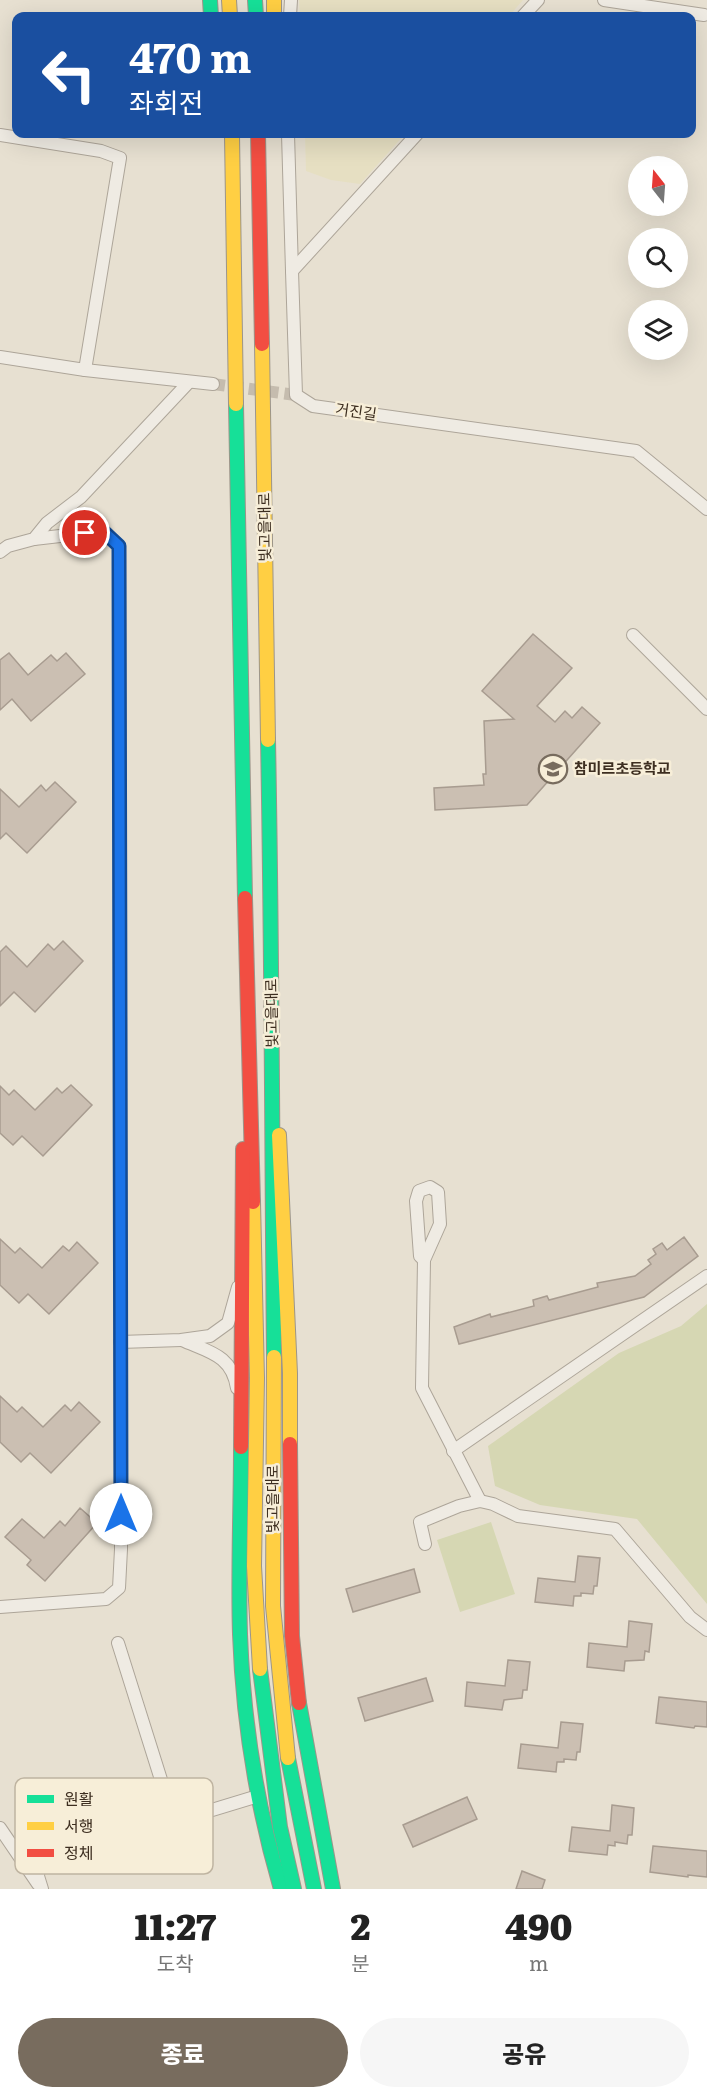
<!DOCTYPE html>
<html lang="ko">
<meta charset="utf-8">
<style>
:root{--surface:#fff;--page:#f6f6f6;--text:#222;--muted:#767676;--accent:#786c5e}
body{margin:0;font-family:Literata,"Noto Sans KR",serif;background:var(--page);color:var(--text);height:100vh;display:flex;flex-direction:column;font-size:22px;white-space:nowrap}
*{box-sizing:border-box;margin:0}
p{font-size:20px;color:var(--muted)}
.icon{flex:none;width:33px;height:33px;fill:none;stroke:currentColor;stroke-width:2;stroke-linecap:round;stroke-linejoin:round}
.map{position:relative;height:1889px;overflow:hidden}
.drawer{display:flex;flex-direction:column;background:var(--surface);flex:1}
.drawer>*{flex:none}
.top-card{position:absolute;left:12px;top:12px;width:684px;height:126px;border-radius:12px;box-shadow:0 6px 24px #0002;background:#1a4fa0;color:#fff;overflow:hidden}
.needle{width:39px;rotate:343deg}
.controls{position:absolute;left:628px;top:156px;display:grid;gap:12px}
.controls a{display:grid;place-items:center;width:60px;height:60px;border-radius:50%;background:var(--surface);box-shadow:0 6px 24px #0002;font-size:30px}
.pin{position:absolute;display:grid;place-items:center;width:51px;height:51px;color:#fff;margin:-26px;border:3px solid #fff;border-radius:50%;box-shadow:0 2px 6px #0007}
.me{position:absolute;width:66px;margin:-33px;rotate:0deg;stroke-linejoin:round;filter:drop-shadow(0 0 4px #0008)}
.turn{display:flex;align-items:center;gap:21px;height:126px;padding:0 18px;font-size:27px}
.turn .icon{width:78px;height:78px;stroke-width:2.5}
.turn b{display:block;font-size:42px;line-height:51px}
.eta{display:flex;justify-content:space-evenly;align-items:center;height:102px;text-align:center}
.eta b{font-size:36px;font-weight:800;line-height:42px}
.cta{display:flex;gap:12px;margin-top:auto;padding:12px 18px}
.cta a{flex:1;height:69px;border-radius:36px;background:var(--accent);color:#fff;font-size:24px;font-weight:800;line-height:69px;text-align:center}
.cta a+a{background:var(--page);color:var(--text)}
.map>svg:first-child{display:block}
.farmland{fill:#e6dfc2}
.green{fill:#d6d7b3}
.building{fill:#cbbfb2;stroke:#a89c90;stroke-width:1.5}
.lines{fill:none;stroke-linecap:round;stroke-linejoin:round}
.street-tunnel{stroke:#c5bcae;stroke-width:12;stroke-dasharray:12 6;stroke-linecap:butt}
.street-casing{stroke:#ada599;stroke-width:14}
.fast-casing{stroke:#9c958a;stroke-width:16}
.slow-casing{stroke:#9c958a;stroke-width:16}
.jam-casing{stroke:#9c958a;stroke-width:16}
.street{stroke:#efebe3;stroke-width:12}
.fast{stroke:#16e098;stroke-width:14}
.slow{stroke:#ffcf43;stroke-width:14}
.jam{stroke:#f24e42;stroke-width:14}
.route-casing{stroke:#114b97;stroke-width:15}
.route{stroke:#1a73e8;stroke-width:10}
.labels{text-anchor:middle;stroke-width:5;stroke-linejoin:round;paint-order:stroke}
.street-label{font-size:15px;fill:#3d2e20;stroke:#f7eed8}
.poi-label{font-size:15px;font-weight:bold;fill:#3d2e20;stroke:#f7eed8;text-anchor:start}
.key{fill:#f7eed8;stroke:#bfb4a1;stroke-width:1.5}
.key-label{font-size:16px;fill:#3d2e20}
</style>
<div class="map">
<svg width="707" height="1889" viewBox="0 0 707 1889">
<rect width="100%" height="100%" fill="#e7e0d1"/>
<g class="farmland">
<polygon points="299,0 523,0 509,16 300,16"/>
<polygon points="305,134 405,134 360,184 331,180 306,171"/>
</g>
<g class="green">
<polygon points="707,1304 707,1604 637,1519 540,1505 495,1486 488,1446 619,1353 681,1326"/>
<polygon points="491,1522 515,1594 460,1612 437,1540"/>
</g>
<g class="building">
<polygon points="533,634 572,668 537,706 555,722 565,711 572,718 582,707 600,723 527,805 435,810 434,788 484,785 483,774 486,774 484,721 514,719 482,691"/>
<polygon points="9,653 28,675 51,655 57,661 66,653 85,674 31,721 12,699 0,710 0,660"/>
<polygon points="55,782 76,802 27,853 6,833 0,839 0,789 19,807 41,785 46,791"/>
<polygon points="63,941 83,961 35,1012 14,992 0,1006 0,952 6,946 27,967 48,944 54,950"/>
<polygon points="71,1085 92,1105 43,1156 22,1136 13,1145 0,1133 0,1086 9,1095 14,1090 35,1110 57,1088 62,1093"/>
<polygon points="684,1237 698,1256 644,1297 459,1344 454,1327 490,1314 491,1317 534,1306 533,1300 547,1296 549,1300 598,1287 597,1283 635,1276 651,1264 648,1260 656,1254 653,1249 662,1243 667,1250"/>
<polygon points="0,1239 15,1253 20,1248 42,1268 63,1246 69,1251 77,1242 98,1263 49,1314 28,1294 19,1303 0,1285"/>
<polygon points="0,1396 17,1412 22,1407 43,1427 65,1405 71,1411 79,1402 100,1422 51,1473 30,1453 21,1462 0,1442"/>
<polygon points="80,1508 97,1523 45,1581 27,1565 31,1560 5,1537 22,1519 44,1538 60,1521 65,1526"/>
<polygon points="578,1556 600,1558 597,1586 594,1586 593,1594 581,1593 581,1596 574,1596 573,1606 535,1602 538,1578 575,1582"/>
<polygon points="414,1569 420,1592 353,1612 346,1589"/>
<polygon points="629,1621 652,1624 649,1652 645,1651 644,1660 625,1661 624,1671 587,1667 589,1643 627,1647"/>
<polygon points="508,1660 530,1662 527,1690 523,1690 522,1698 504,1700 502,1710 465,1706 467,1682 505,1686"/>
<polygon points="426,1678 433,1701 365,1721 358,1698"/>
<polygon points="659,1697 707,1702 707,1727 695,1726 694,1728 656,1723"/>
<polygon points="561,1722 583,1724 580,1752 577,1752 576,1760 564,1759 564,1762 557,1762 556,1772 518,1768 521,1744 558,1748"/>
<polygon points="467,1797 477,1819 413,1847 403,1825"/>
<polygon points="612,1805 634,1808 632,1835 628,1835 627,1844 615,1842 615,1846 608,1845 607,1855 569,1851 572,1827 610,1831"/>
<polygon points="653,1846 707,1851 707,1877 688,1875 688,1877 650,1872"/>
<polygon points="522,1871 545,1880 542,1889 516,1889"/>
</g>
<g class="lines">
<polyline class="street-tunnel" points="213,384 296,395"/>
<g class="street-casing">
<g id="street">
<polyline points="604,0 704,15"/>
<polyline points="290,16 291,0"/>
<polyline points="523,16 538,0"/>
<polyline points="288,134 292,271"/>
<polyline points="417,134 292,271 296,395 313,406 636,451 707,509"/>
<polyline points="0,135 101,151 120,158 85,370 0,357"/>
<polyline points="85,370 213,384"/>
<polyline points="0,552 8,546 34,539 47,523 81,497 189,382"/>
<polyline points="633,635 707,709"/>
<polyline points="424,1260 420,1256 416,1201 419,1191 430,1187 438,1192 440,1224 424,1260 422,1388 480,1501"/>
<path d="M182 1340C209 1352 232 1355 237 1388"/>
<polyline points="120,1342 181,1340 210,1336 228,1323 238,1287"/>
<polyline points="453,1451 707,1276"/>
<polyline points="425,1544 420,1522 459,1506 480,1501 493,1504 518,1516 615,1529 690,1617 707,1630"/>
<polyline points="0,1607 106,1599 119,1588 121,1549 119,546 103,531 34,539"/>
<polyline points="118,1643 174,1821"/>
<polyline points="0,1828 38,1884"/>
<polyline points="42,1889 38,1876 39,1865 54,1858 258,1796"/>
</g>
</g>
<g class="fast-casing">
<g id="fast">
<polyline points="210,0 211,16"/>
<polyline points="255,0 256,16"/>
<polyline points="236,404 245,898"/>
<path d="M268 740C272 946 272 1151 274 1357"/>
<path d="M241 1447C241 1509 238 1572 240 1634 243 1719 257 1807 281 1889"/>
<polyline points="260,1669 280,1827 294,1889"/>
<polyline points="299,1703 333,1889"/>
<polyline points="288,1758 314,1889"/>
</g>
</g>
<g class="slow-casing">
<g id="slow">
<polyline points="229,0 230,16"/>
<polyline points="274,0 274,16"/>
<polyline points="232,134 236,404"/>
<polyline points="262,344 268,740"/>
<polyline points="279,1135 290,1373 290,1444"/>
<polyline points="253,1202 257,1378 254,1566 260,1669"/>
<polyline points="274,1357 273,1606 288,1758"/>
</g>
</g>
<g class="jam-casing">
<g id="jam">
<polyline points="258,134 262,344"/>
<polyline points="245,898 253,1202"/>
<polyline points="290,1444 292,1636 299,1703"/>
<polyline points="241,1447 243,1149"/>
</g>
</g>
<use href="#street" class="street"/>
<use href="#fast" class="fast"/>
<use href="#slow" class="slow"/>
<use href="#jam" class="jam"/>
</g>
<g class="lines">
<g class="route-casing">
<polyline id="route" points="85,533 103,531 119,546 121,1514"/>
</g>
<use href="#route" class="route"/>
</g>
<defs>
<g id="school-ring" transform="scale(1.5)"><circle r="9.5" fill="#f7eed8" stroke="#786c5e" stroke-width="1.5"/><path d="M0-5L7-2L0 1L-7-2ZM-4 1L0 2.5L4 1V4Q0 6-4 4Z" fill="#786c5e"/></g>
</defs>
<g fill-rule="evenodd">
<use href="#school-ring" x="553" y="769"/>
</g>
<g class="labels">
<g class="street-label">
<text transform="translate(356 412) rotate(8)" y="5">거진길</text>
<text transform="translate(265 527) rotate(-91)" y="5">빛고을대로</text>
<text transform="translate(272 1013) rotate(-91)" y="5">빛고을대로</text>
<text transform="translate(273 1499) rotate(-90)" y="5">빛고을대로</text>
</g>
<g class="poi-label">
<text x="574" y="774">참미르초등학교</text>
</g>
</g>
<rect x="15" y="1778" width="198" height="96" rx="9" class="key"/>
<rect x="27" y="1795" width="27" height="8" fill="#16e098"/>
<rect x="27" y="1822" width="27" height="8" fill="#ffcf43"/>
<rect x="27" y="1849" width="27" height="8" fill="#f24e42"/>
<g class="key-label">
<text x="64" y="1805">원활</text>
<text x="64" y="1832">서행</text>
<text x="64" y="1859">정체</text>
</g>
</svg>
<div class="controls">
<a><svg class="needle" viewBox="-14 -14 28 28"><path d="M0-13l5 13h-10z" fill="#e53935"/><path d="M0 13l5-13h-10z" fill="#767676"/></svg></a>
<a><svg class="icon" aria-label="search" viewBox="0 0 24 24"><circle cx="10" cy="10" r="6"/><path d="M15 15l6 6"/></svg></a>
<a><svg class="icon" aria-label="layers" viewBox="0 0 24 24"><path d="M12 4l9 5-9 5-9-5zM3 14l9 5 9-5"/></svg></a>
</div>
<div class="pin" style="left:85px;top:533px;background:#d93025"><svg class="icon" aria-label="arrive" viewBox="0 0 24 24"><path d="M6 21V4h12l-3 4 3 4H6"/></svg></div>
<svg class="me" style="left:121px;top:1514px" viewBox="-20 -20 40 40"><circle r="19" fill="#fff"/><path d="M0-13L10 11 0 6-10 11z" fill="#1a73e8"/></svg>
<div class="top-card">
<div class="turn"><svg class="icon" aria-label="left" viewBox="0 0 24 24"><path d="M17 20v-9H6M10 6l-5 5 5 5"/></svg><div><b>470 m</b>좌회전</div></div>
</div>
</div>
<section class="drawer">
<div class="eta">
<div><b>11:27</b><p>도착</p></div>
<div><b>2</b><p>분</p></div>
<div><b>490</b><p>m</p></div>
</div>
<div class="cta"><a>종료</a><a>공유</a></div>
</section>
